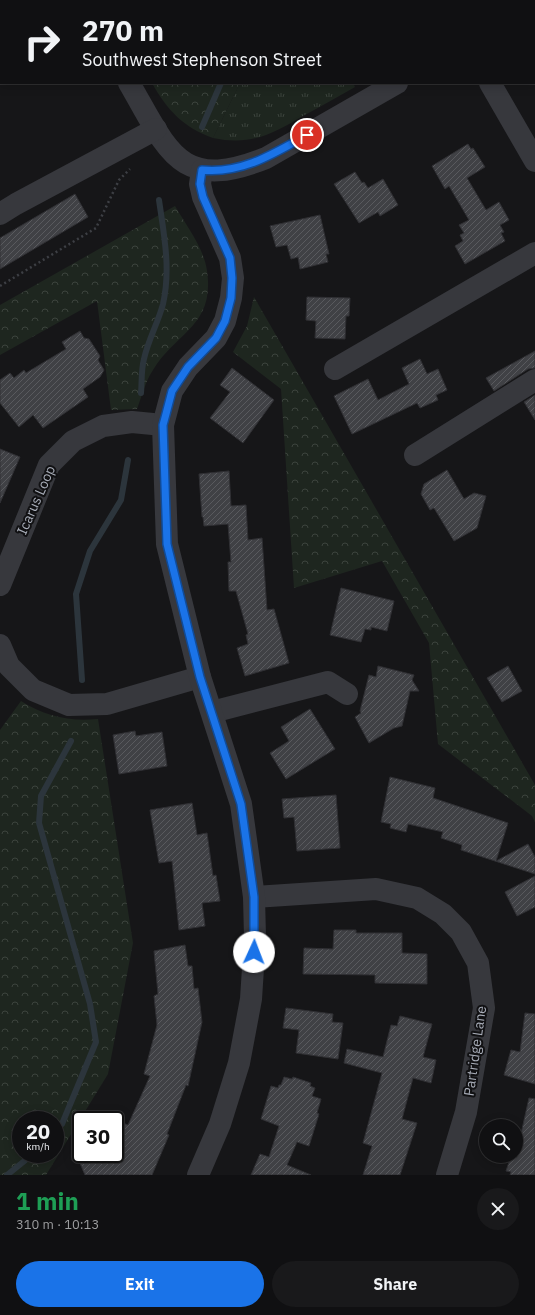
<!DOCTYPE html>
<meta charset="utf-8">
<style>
:root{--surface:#101012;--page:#19191b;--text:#f1f3f6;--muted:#9c9d9f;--line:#303032;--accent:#1a73e8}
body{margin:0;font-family:"IBM Plex Sans",sans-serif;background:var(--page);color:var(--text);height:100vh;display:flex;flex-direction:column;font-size:15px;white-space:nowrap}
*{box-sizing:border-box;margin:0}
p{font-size:13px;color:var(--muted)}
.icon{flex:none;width:22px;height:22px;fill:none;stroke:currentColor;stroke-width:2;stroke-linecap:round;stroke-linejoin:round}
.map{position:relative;height:1175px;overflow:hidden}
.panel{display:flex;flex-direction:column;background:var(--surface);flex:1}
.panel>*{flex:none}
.top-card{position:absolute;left:0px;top:0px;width:535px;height:84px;box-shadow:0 2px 10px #0003,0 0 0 1px var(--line);background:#101012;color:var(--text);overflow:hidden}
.controls{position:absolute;left:479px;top:1119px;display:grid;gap:8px}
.controls a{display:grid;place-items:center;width:44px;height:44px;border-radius:50%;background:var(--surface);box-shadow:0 2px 10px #0003,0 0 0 1px var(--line);font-size:20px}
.speed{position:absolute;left:12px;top:1111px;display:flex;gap:8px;font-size:20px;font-weight:700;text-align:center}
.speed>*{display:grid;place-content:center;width:52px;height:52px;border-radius:50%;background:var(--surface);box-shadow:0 2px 10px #0003,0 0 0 1px var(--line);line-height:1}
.speed small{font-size:10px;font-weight:400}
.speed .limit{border:2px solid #111;border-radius:6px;background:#fff;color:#111}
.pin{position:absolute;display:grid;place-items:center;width:34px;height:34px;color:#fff;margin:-17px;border:2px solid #fff;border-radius:50%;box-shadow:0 1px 4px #0007}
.me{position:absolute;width:44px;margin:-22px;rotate:2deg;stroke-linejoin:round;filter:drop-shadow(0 0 3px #0008)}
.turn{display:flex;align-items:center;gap:14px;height:84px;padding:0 16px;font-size:18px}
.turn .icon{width:52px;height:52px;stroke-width:2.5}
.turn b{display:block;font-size:28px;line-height:34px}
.round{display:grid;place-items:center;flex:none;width:42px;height:42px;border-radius:21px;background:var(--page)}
.summary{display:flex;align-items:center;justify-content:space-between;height:68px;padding:0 16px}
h1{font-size:24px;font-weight:700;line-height:30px;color:#1e9e55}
.primary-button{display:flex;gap:8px;margin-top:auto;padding:8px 16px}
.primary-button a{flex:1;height:46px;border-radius:24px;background:var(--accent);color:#fff;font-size:16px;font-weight:700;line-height:46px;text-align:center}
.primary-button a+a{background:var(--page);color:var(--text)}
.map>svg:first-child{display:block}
.grass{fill:url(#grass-tufts)}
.forest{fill:url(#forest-crowns);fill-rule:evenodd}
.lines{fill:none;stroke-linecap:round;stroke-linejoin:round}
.stream{stroke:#2c353c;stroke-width:6}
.building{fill:url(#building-hatch);stroke:#303034}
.path{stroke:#3d3f44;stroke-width:2.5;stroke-dasharray:2 3;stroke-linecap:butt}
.minor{stroke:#37383d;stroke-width:22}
.route-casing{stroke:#114b97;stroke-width:10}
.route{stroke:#1a73e8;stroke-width:7}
.labels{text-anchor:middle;stroke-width:4;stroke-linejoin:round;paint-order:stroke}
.street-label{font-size:14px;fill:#a8adb8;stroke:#111113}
</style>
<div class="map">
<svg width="535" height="1175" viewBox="0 0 535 1175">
<defs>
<pattern id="grass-tufts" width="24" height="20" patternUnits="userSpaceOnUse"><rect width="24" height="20" fill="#1e261f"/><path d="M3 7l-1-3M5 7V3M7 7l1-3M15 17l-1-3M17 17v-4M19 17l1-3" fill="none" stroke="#3c433d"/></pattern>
<pattern id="forest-crowns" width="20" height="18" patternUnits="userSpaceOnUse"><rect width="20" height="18" fill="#1e261f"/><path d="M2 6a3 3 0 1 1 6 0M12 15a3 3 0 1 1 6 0" fill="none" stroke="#3c433d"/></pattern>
<pattern id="building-hatch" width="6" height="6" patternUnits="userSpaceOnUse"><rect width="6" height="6" fill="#404145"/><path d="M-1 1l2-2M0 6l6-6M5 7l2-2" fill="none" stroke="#595a5e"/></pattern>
</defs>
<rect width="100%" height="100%" fill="#161618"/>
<path class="grass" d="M240 83H353L355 87C338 97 321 106 303 116 272 134 251 146 213 138Z"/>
<g class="forest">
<polygon points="195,0 340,0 341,1 194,1"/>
<path d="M152 83H240L213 138C184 128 167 110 152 83Z"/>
<path d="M175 206C186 225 204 248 207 271 215 326 176 332 153 370 145 382 142 396 137 409L111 410 97 301 0 355V305Z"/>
<polygon points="254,297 535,785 535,822 532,816 438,744 429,643 382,561 294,588 281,389 233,352 247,326"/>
<path d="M21 701C45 716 69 722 98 719L133 943 108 1074 46 1175H0V730ZM21 1120H55V1154H21Z"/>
</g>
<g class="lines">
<g class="stream">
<polyline points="257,1 258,0"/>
<polyline points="202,127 221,83"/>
<path d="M141 393C142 382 141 370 144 359 148 340 158 323 163 304 171 269 164 235 159 200"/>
<polyline points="82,680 76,594 90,551 121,500 128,460"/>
<polyline points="55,1131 62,1124 96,1042 90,1004 39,823 41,796 71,741"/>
<polyline points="7,1175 33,1154"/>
</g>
</g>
<g class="building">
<polygon points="468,144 471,149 473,148 485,167 467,178 486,210 499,202 509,220 500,225 504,232 501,233 505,241 465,264 455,246 463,241 460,235 464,233 459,225 469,220 449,186 445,189 432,166"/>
<polygon points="355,172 362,183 364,182 368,188 383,179 398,205 380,216 378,212 359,223 334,184"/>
<polygon points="75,194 88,217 0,269 0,238"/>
<polygon points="320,215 329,254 326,254 328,262 300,269 298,257 291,259 287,245 276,247 270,226"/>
<polygon points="307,297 350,298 349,316 346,316 345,339 315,338 316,321 306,320"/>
<polygon points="80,331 84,338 89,339 100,356 98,360 104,370 100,377 83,389 88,397 43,428 33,415 19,427 0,403 0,380 10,373 14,378 24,370 26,373 66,349 62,342"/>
<polygon points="535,351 535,368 528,369 494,391 486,378"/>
<polygon points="420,359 427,374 438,369 447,390 436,395 438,400 420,408 417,403 352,434 334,396 368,379 378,400 409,384 402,368"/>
<polygon points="232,368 274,400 243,443 210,418 230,392 220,385"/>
<polygon points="535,395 535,420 524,402"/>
<polygon points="0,449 20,457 0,503"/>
<polygon points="447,470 464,499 474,493 486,496 477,528 454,541 434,508 430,510 421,494 424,484"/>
<polygon points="229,471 231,506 246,505 248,540 262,538 267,610 274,609 289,663 245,676 237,648 248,644 246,635 248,634 236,591 229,591 228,562 231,562 228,524 204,526 203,517 202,517 199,474"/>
<polygon points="341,588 394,601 387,631 371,627 371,630 365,629 361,642 330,635"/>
<polygon points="378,666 414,675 412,680 419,691 410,691 402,726 394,728 369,743 355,717 361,713 360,711 369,675 376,677"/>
<polygon points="508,666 522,691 502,702 487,678"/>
<polygon points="310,709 335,749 286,779 270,753 289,741 281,727"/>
<polygon points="135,731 136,736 162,732 167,766 119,774 113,735"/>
<polygon points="390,777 435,788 433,798 508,823 496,861 528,844 535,857 535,874 461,850 462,845 441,838 443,832 408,824 406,832 390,828 391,824 381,822"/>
<polygon points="336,795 340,848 297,851 294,817 284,818 282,799"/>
<polygon points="192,803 197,835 207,833 213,876 216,875 220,901 202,903 205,926 179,930 172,861 159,863 150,810"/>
<polygon points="535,876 535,907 517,916 505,892"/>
<polygon points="334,930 356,930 356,933 402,933 402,953 427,954 427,984 375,983 375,975 303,974 304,948 333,949"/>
<polygon points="185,945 188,966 192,966 194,989 198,988 202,1022 188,1086 186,1085 167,1134 169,1135 152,1175 85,1175 76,1154 115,1154 115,1120 128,1125 150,1076 144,1074 157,1025 154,996 158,994 154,951"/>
<polygon points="286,1008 333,1014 332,1022 343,1023 338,1059 296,1053 299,1030 283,1028"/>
<polygon points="525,1013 535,1014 535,1084 504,1075 511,1050 520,1052"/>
<polygon points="400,1016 432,1024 423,1057 436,1060 431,1083 413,1078 402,1119 417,1123 400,1175 363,1175 372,1146 363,1143 382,1073 344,1063 347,1049 383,1057 391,1025 397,1026"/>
<polygon points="284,1077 292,1079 293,1077 311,1083 310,1086 315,1088 312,1096 321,1099 317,1113 319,1114 309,1146 297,1142 287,1165 311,1175 251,1175 260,1154 269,1157 279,1126 261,1119 271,1086 278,1088 279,1085 281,1085"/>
<polygon points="529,1098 535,1099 535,1175 510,1175 511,1172 506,1171 511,1156 516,1156"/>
</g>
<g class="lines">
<polyline class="path" points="0,286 96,228 119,180 130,169"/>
<g class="minor">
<polyline points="81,0 82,1"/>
<polyline points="534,6 535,5"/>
<path d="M129 83C168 150 179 193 266 158L397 83"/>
<polyline points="490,83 535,161"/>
<polyline points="0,214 16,204 156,129"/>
<polyline points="335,369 535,253"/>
<polyline points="415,455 535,380"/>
<polyline points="0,585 49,465 73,441 103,426 132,422 163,425"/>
<polyline points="0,645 9,666 33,690 69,705 107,704 200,677"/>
<polyline points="212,712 328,682 347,694"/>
<polyline points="254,897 376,889 417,898 443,914 461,932 478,963 484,1008 466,1112 447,1175"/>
<polyline points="198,1175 220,1124 239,1063 251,999 255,937 254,897 241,804 200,677 167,544 163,425 172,391 188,367 216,338 225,321 231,298 233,278 230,258 203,197 200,184 202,170"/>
</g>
</g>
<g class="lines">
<g class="route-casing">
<path id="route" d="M254 952V897L241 804 200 677 167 544 163 425 166 414 172 391 188 367 216 338 225 321 231 298 232 278 230 258 203 197 200 184 202 170C242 174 273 154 307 135"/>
</g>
<use href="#route" class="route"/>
</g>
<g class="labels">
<g class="street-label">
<text transform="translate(36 500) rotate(-66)" y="5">Icarus Loop</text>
<text transform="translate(475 1051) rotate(-82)" y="5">Partridge Lane</text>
</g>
</g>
</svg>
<div class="controls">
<a><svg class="icon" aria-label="search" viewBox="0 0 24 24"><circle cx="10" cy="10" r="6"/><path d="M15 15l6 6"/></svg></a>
</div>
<div class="speed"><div>20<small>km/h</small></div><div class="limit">30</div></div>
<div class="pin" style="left:307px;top:135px;background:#d93025"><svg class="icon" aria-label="arrive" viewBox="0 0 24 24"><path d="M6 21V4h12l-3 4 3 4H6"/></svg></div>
<svg class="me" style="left:254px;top:952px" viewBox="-20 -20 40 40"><circle r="19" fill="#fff"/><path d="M0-13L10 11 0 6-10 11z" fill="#1a73e8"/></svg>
<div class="top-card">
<div class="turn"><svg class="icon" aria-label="right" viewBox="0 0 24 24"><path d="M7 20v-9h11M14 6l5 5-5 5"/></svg><div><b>270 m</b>Southwest Stephenson Street</div></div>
</div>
</div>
<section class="panel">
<div class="summary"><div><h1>1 min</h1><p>310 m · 10:13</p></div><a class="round"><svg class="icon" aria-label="close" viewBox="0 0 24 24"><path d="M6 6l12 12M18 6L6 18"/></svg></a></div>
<div class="primary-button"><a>Exit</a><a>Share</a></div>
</section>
